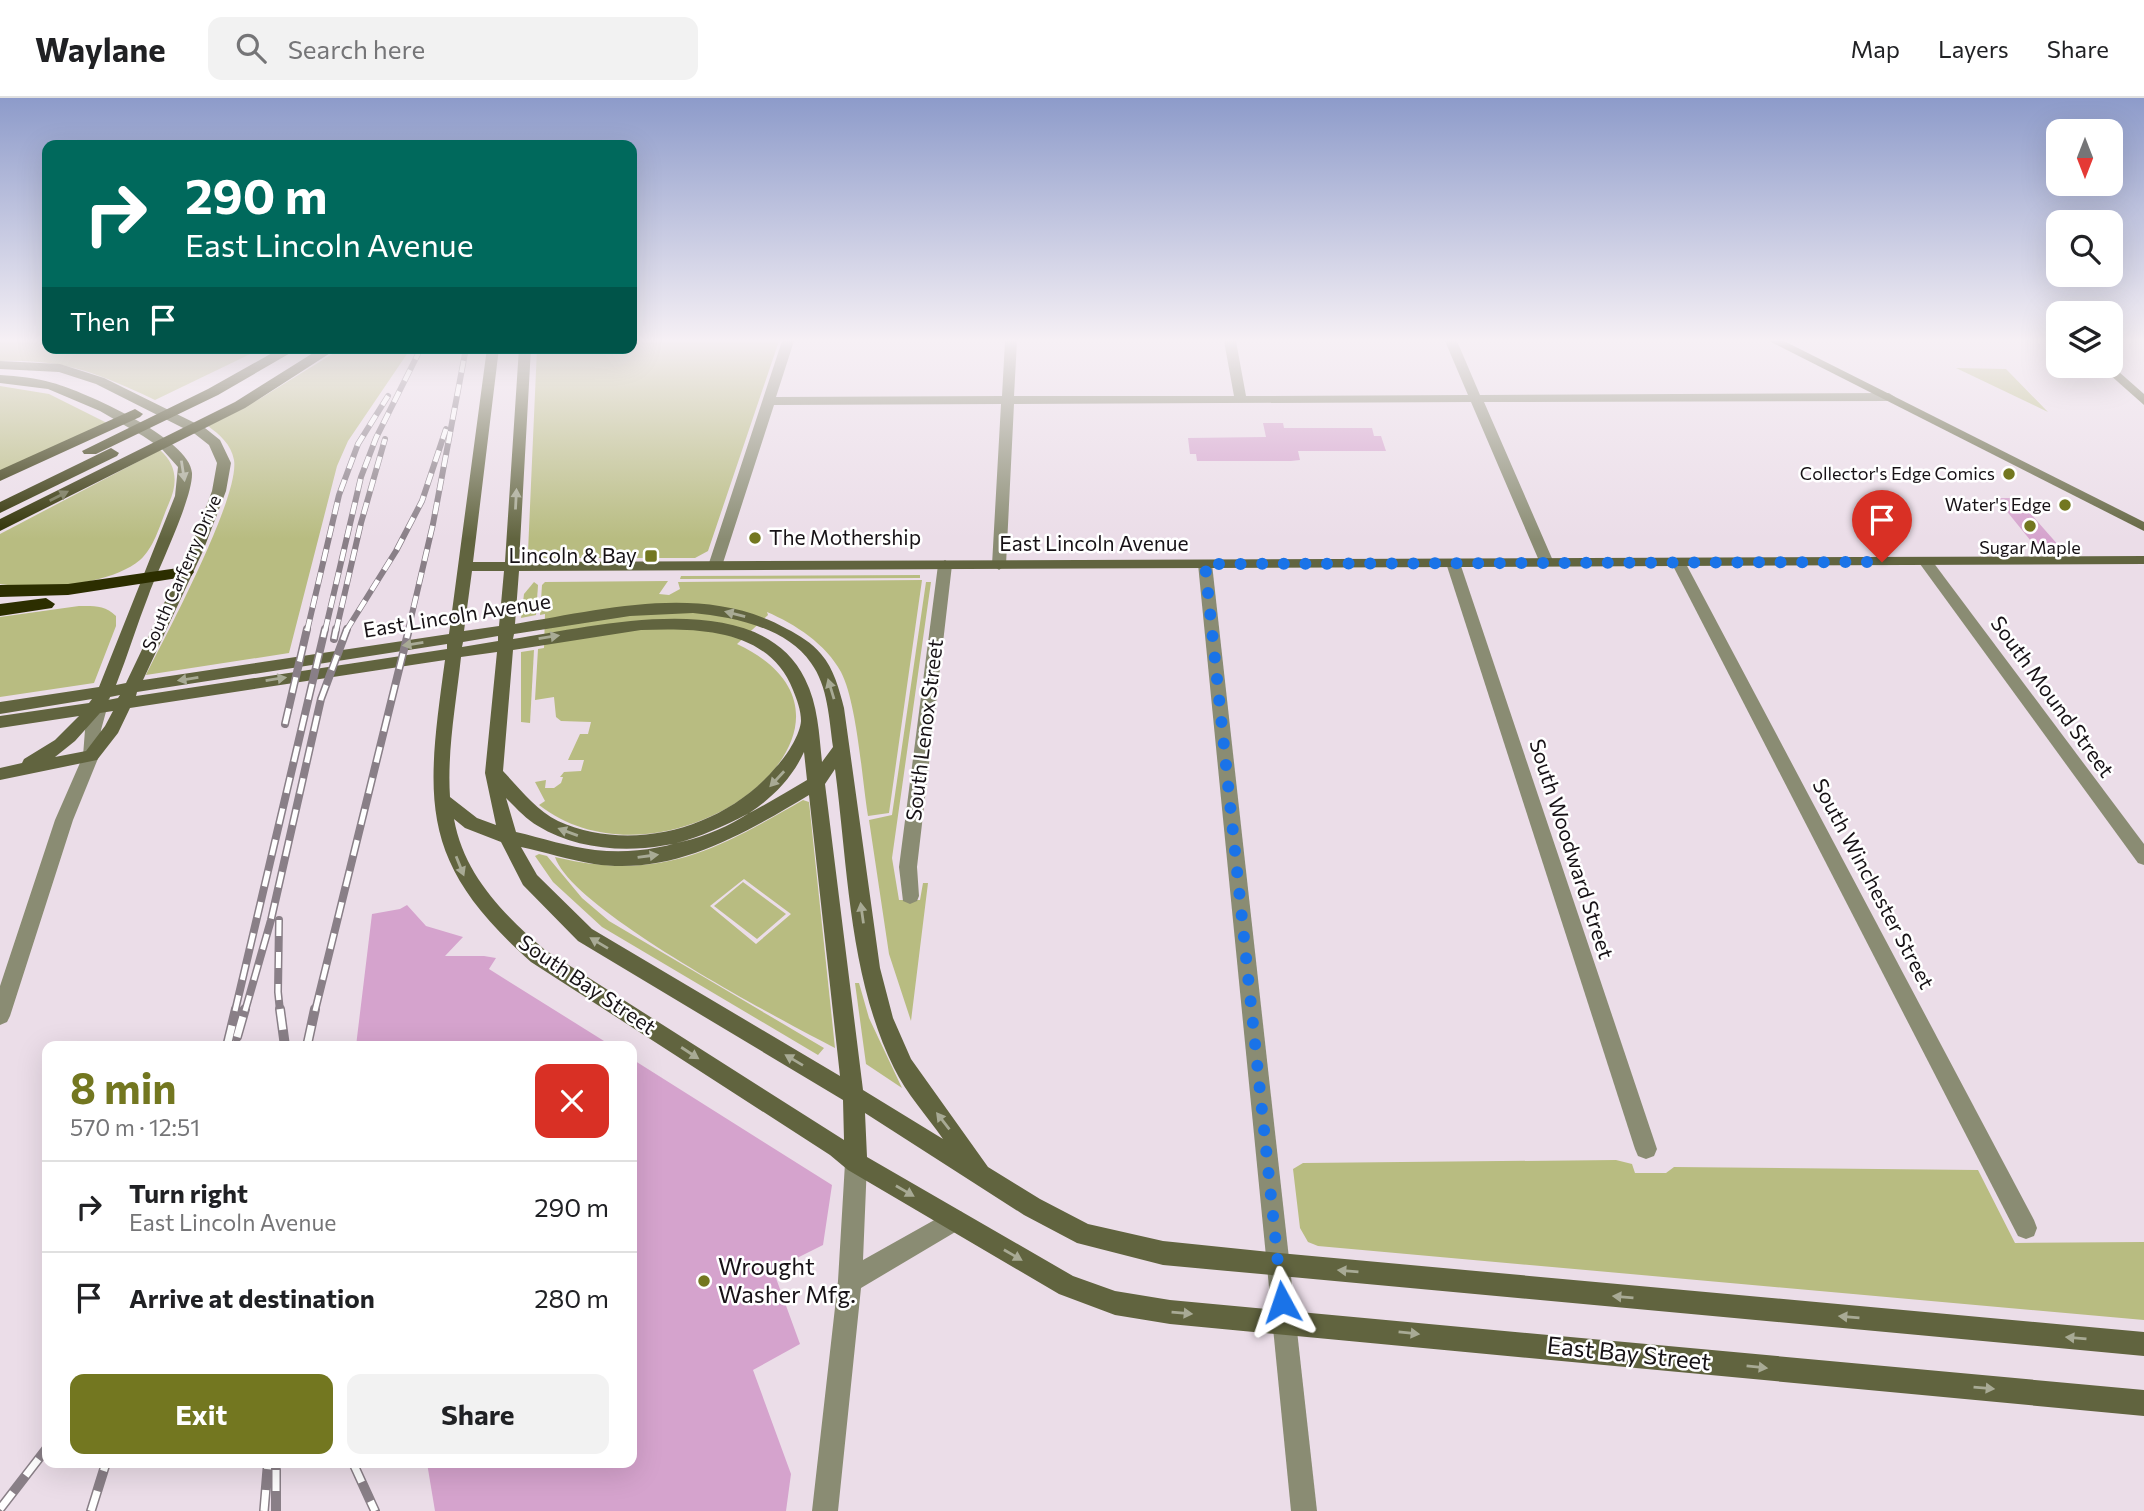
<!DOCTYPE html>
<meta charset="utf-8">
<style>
:root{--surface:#fff;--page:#f2f2f2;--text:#202124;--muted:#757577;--line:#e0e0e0;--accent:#737720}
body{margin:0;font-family:Commissioner,sans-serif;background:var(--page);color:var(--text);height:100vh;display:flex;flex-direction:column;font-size:26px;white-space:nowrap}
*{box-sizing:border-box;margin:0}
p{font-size:23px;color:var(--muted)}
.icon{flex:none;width:38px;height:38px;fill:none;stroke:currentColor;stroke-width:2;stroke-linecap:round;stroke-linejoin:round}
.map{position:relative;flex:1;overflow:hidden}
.drawer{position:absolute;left:42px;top:943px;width:595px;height:427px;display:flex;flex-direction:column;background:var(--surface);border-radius:14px;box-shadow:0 7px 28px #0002}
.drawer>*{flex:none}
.guide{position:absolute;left:42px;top:42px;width:595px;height:214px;border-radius:14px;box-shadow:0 7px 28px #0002;background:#00695c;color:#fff;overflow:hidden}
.needle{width:46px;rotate:180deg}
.buttons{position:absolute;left:2046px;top:21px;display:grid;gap:14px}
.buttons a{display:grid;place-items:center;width:77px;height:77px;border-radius:14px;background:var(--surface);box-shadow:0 7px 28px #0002;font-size:35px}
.pin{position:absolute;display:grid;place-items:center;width:60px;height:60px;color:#fff;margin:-72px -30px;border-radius:50% 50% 50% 0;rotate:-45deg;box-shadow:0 0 7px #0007}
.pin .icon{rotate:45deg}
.me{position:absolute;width:77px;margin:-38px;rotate:355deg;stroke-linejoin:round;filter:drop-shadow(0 0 5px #0008)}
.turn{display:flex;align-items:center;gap:24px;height:147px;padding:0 28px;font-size:32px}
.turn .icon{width:91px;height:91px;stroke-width:2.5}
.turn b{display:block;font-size:49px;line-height:60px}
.then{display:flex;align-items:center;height:66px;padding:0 28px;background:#0003;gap:14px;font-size:26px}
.round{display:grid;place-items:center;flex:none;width:74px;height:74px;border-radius:14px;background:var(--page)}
.headline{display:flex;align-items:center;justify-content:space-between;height:119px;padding:0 28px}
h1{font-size:42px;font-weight:700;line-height:52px;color:var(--accent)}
.cta{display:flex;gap:14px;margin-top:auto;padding:14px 28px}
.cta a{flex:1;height:80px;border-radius:14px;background:var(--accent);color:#fff;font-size:28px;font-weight:700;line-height:80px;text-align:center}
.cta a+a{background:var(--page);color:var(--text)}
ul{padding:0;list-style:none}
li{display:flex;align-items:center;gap:21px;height:91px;padding:0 28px;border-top:2px solid var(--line)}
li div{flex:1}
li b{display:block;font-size:26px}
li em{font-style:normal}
header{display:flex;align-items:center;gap:42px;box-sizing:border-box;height:98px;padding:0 35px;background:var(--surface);border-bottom:2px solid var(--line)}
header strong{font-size:33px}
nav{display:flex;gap:38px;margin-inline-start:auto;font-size:24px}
.search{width:490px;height:63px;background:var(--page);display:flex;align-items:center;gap:18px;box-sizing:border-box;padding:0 24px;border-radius:14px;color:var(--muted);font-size:26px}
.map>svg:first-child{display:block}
.green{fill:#b8bc81;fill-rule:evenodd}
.building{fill:#d5a3cd}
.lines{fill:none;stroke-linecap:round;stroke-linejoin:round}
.street{fill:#8a8c73;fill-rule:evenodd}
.secondary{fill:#61643f;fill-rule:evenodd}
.highway{fill:#2c2e00;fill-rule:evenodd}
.rail-far2-casing{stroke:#897f87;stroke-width:6}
.rail-far1-casing{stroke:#897f87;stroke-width:8}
.rail-casing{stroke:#897f87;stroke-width:10}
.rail-far2{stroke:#fff;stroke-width:4.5;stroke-dasharray:12;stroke-linecap:butt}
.rail-far1{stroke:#fff;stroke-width:5;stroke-dasharray:16;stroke-linecap:butt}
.rail{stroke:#fff;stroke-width:7;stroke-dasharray:21;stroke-linecap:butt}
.oneway{fill:#a8aa95}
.oneway2{fill:#6b6d4c}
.route{stroke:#1a73e8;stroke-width:12;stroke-dasharray:0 21.6}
.poi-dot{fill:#737720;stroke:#fff;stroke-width:2.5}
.labels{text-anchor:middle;stroke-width:5;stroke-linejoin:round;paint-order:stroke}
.far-poi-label{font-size:18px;fill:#171216;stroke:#fff;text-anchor:end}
.far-street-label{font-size:18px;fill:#171216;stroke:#fff}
.poi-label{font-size:21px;fill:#171216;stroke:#fff;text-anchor:start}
.street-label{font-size:21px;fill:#171216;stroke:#fff}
.near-poi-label{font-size:24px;fill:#171216;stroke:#fff;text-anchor:start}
.near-street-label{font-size:24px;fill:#171216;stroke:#fff}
</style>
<header>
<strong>Waylane</strong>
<div class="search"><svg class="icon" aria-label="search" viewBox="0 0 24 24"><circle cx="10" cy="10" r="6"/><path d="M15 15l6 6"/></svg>Search here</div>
<nav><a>Map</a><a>Layers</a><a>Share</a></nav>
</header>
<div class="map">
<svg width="2144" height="1413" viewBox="0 0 2144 1413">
<rect width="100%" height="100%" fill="#ebdde8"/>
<g class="green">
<path d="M0 243H47V250H263L155 302C98 275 64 261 0 263Z"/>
<polygon points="632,243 779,243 708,453 695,460 540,460 531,458 528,454 537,250 632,250"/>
<path d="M342 250H411L348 343 337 368 289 555 146 577C166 537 240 399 234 362 231 346 220 337 208 328L261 300Z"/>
<polygon points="1956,270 2006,271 2048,314"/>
<polygon points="0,288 49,296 107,325 0,374"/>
<path d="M160 352C177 367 178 385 169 405 161 423 155 449 140 462 109 488 38 492 0 486V436Z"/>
<polygon points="920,477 920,480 680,481 681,478"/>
<path d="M922 482 889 715 868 718C862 681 857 605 841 574 826 546 795 526 767 514L768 517 737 546C907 626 669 808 539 707L545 703 535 684 546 682 545 690H554L561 685 563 679H560L564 674 581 673 584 662H568L580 636H588L591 624 561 623 556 619 554 599 535 602 538 551 544 550 545 516 540 517 542 487 545 484 668 483 659 496 669 497 680 491 678 484Z"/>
<polygon points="534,484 538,487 536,517 521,520 524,496"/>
<polygon points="926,484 931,484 892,760 899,802 920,802 923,785 928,785 911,923 889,856 869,722 892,717"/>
<path d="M79 508C94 508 105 507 116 518V528L94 585 0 599V519Z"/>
<polygon points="534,552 530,625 521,624 521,554"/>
<path d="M803 702 809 704 835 950C779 921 572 812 555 759 659 784 715 753 803 702ZM744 781 791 816 756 846 710 808Z"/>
<polygon points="539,756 547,758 582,800 609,823 824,950 818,957 602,829 553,784 535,758"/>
<polygon points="743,784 786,816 757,841 714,808"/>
<polygon points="855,885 859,885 869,920 902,990 866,966"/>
<polygon points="1616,1062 1632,1066 1635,1075 1666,1075 1674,1069 1978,1072 2015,1145 2144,1144 2144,1222 1318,1148 1308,1144 1300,1130 1293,1071 1303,1065"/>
</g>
<g class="building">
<polygon points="1263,325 1283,325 1284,330 1372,330 1374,338 1381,338 1386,353 1298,353 1300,362 1291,363 1197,363 1196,356 1190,356 1188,340 1266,339"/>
<polygon points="1996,400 2017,400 2059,448 2035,448"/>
<polygon points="407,807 426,828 463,839 445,858 484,858 496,860 489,871 612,948 356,948 372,816 400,811"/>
<polygon points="632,961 832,1087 823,1147 773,1172 800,1246 753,1272 791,1376 786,1413 435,1413 427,1365 632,1365"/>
</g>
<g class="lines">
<g class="street">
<polygon points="782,243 794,243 776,299 1002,298 1005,243 1017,243 1014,298 1234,298 1224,243 1236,243 1246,298 1468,297 1445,243 1457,243 1480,297 1889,295 1895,299 1889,303 1484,304 1554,465 1547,469 1540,465 1471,304 1014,306 1006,467 999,472 992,467 1001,306 774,307 722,468 720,471 710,471 708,468"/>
<polygon points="1925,459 1930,460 2144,746 2144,767 2138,765 1920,466 1918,463 1920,460"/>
<polygon points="1678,460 1685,464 2034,1122 2037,1130 2034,1138 2026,1141 2018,1138 1671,464"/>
<polygon points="1453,461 1460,465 1657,1051 1654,1058 1646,1061 1638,1058 1635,1051 1446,465"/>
<polygon points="945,462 952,467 917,769 919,798 917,803 910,806 903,803 899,769 938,467"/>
<polygon points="1205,462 1212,466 1317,1413 1291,1413 1198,466"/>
<polygon points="102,593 110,599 101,632 99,658 73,722 10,918 7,924 0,927 0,888 55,722 83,658 85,632 94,599"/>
<polygon points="856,1054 864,1058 867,1065 863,1162 954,1111 962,1114 965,1122 962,1130 861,1190 838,1413 812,1413 838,1183 845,1065 848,1058"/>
</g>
<g class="secondary">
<polygon points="1769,243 1784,243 2144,424 2144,433"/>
<path d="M487 250H499L473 464H505L519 250H531L519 464 2144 458V466L519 473 515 526C602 512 704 484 787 531 799 537 812 545 821 556 834 571 839 591 844 610L880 870 893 920 911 961 988 1069 1040 1101 1088 1126 1163 1143 1279 1155 2144 1234V1258L1163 1167 1077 1145 1024 1117 865 1015 867 1059 1073 1178 1115 1193 1170 1202 2144 1292V1318L1170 1226 1115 1217 1059 1196 848 1072 830 1057 531 864C417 763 426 702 445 562L130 610 118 635 97 662 0 682V670L22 665 24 661 55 642 79 618 0 630V618L89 605 92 601 0 616V604L99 589 175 398 178 369 161 350 143 338 100 313 48 291 0 285V277C18 278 36 280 53 285 83 293 191 341 192 375 193 400 159 469 149 496 137 526 128 557 116 587L126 585 189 453 212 393 217 365 209 347 195 336 96 286 59 274 0 271V263L60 266 104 280 205 330 220 342 231 365 226 393 203 453 143 582 449 536ZM472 473H504L499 528 464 533ZM693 515C733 519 786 529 811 565 828 588 829 621 833 649L822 664C819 635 818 607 805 581 759 486 594 529 513 541L514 536 630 518ZM641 532C697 530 769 530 793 592 797 602 801 612 801 623 800 637 786 659 776 669 725 730 632 756 558 723 536 712 520 691 503 673L513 552ZM498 538V543L462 549 463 544ZM447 546V551L136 598 137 594ZM497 554 485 675 496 727 477 720 450 699C447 653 456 606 461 559ZM120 597 118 600 108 602 110 599ZM113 613 105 628 86 653 55 659 75 643 100 615ZM804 654 807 682C741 721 676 761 595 752 569 749 542 740 516 734L506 700C516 710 526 721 538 728 619 778 764 742 804 654ZM835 671C848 770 849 879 894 970 906 995 927 1018 943 1041L863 992 825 686ZM809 697 840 978 592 831 537 777 521 749C545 754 569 762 594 766 673 778 744 736 809 697ZM454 721 465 730 501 744 523 787 578 843 843 1002 844 1042 545 852C504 817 464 777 454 721Z"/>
<polygon points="2110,266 2144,296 2144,307 2100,268"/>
</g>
<g class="highway">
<polygon points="281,250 299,250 218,297 96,356 84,356 82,353 208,291"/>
<polygon points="321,250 338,250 245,310 0,433 0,421 235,304"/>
<polygon points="135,311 143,316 140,319 0,383 0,372"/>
<polygon points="111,350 119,355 117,358 0,415 0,404"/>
<polygon points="185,469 191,470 194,474 191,478 68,497 0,499 0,487 68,486"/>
<polygon points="46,500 55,506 52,510 0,518 0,506"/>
</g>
<g class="rail-far2-casing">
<g id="rail-far2">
<polyline points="307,533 339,397 358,346 388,298"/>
<polyline points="325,533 361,379 376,340 421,250"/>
<polyline points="336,533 361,425 385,341"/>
<polyline points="346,533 396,453 422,403 446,331"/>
<polyline points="408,533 433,426 466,250"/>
</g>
</g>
<g class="rail-far1-casing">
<g id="rail-far1">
<polyline points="334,541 336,531"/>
<polyline points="285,626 307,531"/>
<polyline points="279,822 278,894 280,913"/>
<polyline points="235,913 325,531"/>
<polyline points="245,913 271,822 321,601 347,531"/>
<polyline points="315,913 409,531"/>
</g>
</g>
<g class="rail-casing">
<g id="rail">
<polyline points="280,911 285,948"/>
<polyline points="237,939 245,911"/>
<polyline points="227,948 236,911"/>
<polyline points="307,948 315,911"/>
<polyline points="353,1365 375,1413"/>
<polyline points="276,1372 276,1413"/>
<polyline points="0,1411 47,1350"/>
<polyline points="91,1413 106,1365"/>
<polyline points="264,1413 268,1365"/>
</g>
</g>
<use href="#rail-far2" class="rail-far2"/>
<use href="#rail-far1" class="rail-far1"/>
<use href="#rail" class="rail"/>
</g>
<defs><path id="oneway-solid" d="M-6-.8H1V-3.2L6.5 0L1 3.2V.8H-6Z" transform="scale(1.75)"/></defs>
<g class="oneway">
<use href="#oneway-solid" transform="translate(183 373) rotate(81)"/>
<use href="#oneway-solid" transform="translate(516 401) rotate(-87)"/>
<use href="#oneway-solid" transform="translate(735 516) rotate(-166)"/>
<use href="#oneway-solid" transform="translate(549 539) rotate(-9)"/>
<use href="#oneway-solid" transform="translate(413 546) rotate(171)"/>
<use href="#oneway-solid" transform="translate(188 581) rotate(171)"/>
<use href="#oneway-solid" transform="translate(276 581) rotate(-9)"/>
<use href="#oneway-solid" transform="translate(831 591) rotate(-107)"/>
<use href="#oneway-solid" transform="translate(777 681) rotate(133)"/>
<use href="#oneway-solid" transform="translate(568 734) rotate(-160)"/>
<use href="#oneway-solid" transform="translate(648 758) rotate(-8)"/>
<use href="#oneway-solid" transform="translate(460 768) rotate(68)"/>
<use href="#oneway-solid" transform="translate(862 815) rotate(-98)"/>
<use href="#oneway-solid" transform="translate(599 845) rotate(-149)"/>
<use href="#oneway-solid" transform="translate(690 955) rotate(33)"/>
<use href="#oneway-solid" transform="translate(794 962) rotate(-149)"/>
<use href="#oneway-solid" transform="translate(943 1023) rotate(-128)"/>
<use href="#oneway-solid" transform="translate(905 1093) rotate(30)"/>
<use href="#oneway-solid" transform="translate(1013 1157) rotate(30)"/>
<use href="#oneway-solid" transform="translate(1348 1173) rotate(-175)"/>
<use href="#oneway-solid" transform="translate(1623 1199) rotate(-175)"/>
<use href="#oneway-solid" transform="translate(1182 1215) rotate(5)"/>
<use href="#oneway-solid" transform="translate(1849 1219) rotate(-175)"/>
<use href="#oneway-solid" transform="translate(1409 1235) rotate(6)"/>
<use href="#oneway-solid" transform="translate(2076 1240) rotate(-175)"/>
<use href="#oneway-solid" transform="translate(1757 1269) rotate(6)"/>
<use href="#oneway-solid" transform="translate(1984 1290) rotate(5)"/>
</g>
<use class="oneway2" href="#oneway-solid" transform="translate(59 398) rotate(-27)"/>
<linearGradient id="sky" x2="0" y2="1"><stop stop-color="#8d9bca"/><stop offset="0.55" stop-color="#f6f0f5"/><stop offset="1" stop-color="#f6f0f5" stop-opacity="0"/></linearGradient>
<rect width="2144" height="441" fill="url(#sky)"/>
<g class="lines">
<polyline class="route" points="1282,1204 1205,466 1882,464"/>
</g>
<g class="poi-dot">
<circle cx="2009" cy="376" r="7"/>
<circle cx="2065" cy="407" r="7"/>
<circle cx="2030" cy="428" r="7"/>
<circle cx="755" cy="440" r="7"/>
<rect x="644" y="451" width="14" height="14" rx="3.5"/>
<circle cx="704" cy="1183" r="7"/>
</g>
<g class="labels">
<g class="far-poi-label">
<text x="1995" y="382">Collector's Edge Comics</text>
<text x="2051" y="413">Water's Edge</text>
<text x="2030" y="456" text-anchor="middle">Sugar Maple</text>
</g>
<g class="far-street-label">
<text transform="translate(182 475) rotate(-66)" y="6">South Carferry Drive</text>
</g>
<g class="poi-label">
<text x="769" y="447">The Mothership</text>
<text x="637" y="465" text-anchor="end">Lincoln &amp; Bay</text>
</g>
<g class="street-label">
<text x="1094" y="453">East Lincoln Avenue</text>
<text transform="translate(457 518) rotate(-9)" y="7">East Lincoln Avenue</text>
<text transform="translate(2052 599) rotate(54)" y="7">South Mound Street</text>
<text transform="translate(925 632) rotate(-83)" y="7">South Lenox Street</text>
<text transform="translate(1571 751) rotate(72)" y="7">South Woodward Street</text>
<text transform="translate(1873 786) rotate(62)" y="7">South Winchester Street</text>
<text transform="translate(587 887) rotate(34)" y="7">South Bay Street</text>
</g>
<g class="near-poi-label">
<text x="718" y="1177">Wrought<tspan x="718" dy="28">Washer Mfg.</tspan></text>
</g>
<g class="near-street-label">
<text transform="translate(1629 1256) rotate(6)" y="8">East Bay Street</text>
</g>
</g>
</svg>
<div class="buttons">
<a><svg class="needle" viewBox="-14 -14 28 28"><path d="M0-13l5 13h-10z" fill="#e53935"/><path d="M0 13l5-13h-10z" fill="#757577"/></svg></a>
<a><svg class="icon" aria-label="search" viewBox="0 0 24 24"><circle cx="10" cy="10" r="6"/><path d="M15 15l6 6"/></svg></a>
<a><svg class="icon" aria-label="layers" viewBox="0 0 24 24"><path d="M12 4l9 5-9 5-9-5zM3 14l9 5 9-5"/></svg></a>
</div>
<div class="pin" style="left:1882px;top:464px;background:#d93025"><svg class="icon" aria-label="arrive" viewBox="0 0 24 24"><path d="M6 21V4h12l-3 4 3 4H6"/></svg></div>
<svg class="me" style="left:1282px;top:1204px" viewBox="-20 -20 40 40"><path d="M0-17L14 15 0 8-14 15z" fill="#1a73e8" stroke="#fff" stroke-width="4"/></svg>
<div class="guide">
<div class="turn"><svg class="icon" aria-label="right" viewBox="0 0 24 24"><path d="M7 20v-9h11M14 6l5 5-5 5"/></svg><div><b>290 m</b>East Lincoln Avenue</div></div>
<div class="then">Then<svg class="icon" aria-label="arrive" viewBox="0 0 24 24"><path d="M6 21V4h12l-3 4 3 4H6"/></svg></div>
</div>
<section class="drawer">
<div class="headline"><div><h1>8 min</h1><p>570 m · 12:51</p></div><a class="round" style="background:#d93025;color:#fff"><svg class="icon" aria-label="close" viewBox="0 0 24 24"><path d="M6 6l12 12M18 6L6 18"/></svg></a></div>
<ul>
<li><svg class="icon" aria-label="right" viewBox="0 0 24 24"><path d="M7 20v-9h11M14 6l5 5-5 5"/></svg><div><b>Turn right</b><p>East Lincoln Avenue</p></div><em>290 m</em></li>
<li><svg class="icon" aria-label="arrive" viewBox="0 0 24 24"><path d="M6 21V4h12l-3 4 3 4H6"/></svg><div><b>Arrive at destination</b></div><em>280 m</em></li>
</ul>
<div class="cta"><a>Exit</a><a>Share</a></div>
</section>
</div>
